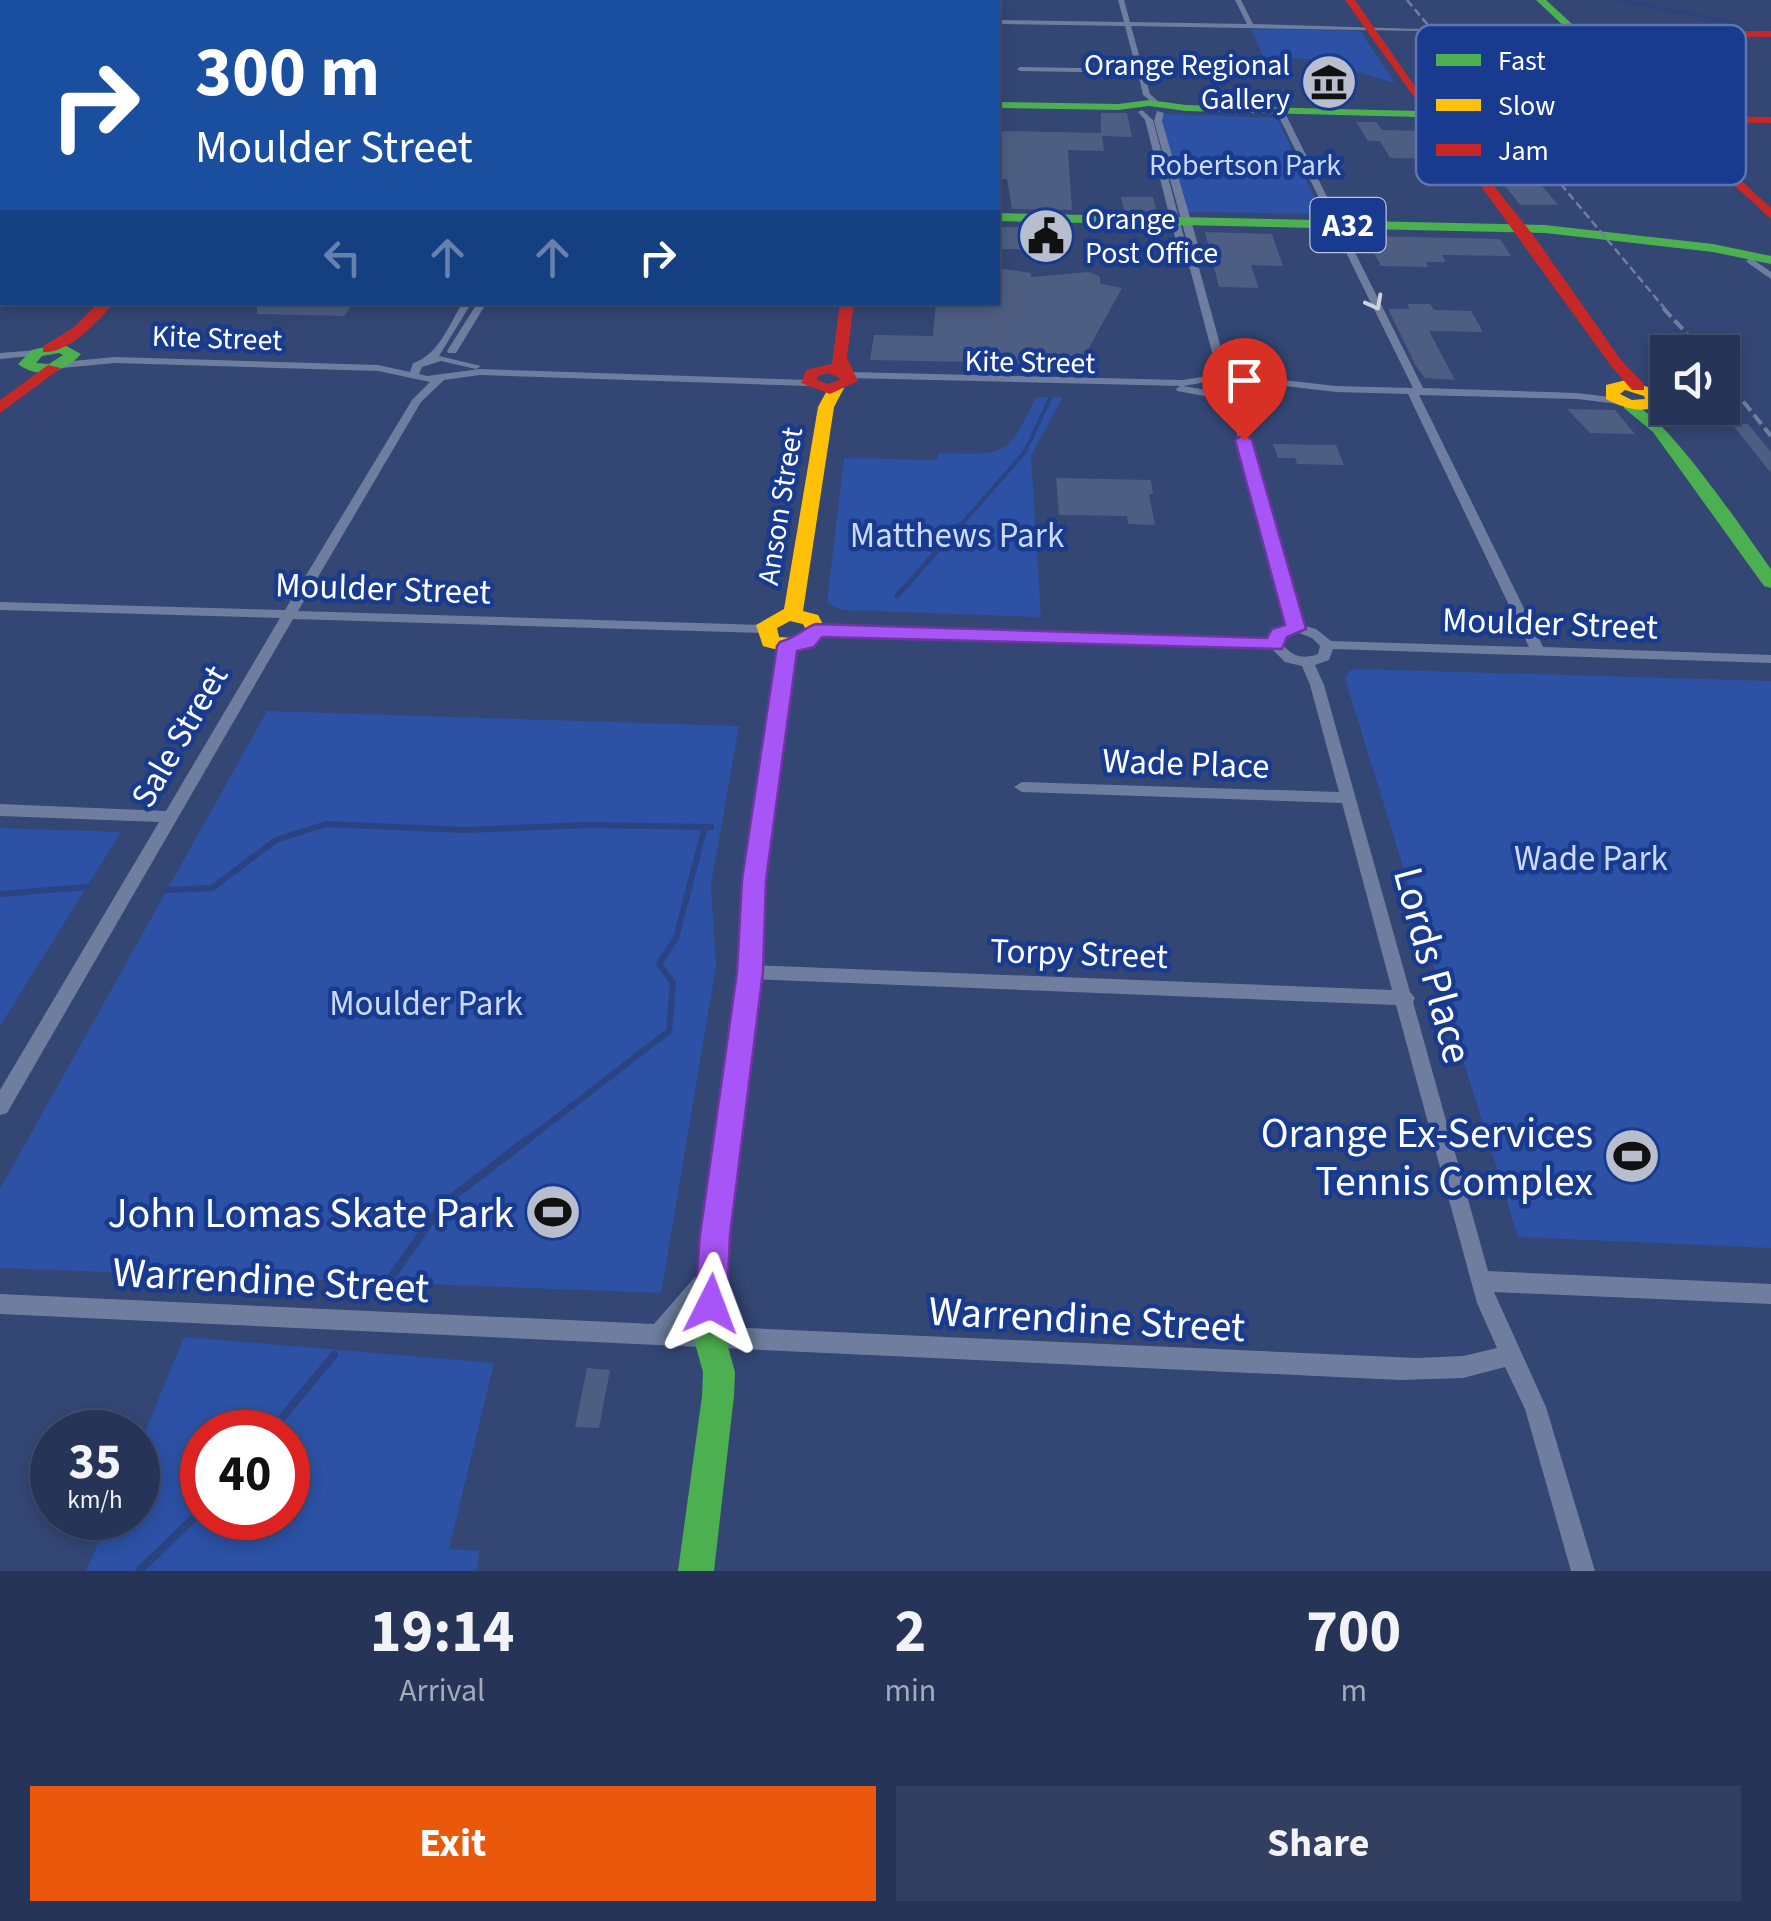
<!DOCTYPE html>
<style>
:root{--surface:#263457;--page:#323f61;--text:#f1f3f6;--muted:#a4aaba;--line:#424f6d;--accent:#ea580c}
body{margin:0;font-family:"Source Sans 3",sans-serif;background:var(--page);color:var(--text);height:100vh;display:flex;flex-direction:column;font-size:38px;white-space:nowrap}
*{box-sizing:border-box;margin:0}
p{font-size:32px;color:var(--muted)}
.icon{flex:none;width:55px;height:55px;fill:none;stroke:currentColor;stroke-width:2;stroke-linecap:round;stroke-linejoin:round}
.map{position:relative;height:1571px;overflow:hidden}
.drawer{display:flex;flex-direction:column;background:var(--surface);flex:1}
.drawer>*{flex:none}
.top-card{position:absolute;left:0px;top:0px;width:1000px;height:305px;box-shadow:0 5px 15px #0003,0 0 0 2px var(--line);background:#1a4fa0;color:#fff;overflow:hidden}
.fabs{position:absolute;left:1650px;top:335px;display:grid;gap:20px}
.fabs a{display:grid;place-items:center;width:90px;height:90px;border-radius:0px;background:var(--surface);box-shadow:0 5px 15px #0003,0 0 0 2px var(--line);font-size:50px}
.speed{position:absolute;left:30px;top:1410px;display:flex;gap:20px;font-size:50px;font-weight:700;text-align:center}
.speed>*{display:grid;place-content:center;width:130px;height:130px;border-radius:50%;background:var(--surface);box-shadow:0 5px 15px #0003,0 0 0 2px var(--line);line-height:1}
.speed small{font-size:25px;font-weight:400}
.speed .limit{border:15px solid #d22;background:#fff;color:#111}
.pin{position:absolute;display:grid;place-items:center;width:85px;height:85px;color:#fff;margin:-102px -42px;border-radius:50% 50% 50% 0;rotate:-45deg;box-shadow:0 0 10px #0007}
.pin .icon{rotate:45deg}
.me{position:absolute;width:110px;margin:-55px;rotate:3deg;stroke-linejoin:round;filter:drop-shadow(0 0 8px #0008)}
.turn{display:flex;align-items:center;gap:35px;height:210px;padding:0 30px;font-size:45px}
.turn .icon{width:130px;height:130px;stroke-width:2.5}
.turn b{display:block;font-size:70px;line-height:85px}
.lanes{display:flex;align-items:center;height:95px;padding:0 30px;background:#0003;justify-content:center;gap:50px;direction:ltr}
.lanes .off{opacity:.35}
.eta{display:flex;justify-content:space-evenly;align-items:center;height:170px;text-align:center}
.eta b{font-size:60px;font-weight:700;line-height:70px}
.cta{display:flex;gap:20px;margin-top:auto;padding:20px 30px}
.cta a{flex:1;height:115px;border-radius:0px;background:var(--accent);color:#fff;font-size:40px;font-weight:700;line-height:115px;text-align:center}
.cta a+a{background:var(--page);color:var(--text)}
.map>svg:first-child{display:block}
.green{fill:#2c51a5;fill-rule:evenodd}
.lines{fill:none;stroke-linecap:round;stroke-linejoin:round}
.stream-far4{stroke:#2b4381;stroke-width:2.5}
.stream-far3{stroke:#2b4381;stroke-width:4}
.stream-far2{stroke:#2b4381;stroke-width:5}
.stream-far1{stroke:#2b4381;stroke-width:6}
.stream{stroke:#2b4381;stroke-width:8}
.building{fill:#4e5e82}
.street{fill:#6f7e9f;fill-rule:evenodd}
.fast{fill:#4caf50;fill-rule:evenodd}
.slow{fill:#ffc107;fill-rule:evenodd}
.jam{fill:#c62828;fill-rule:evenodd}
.rail-far1{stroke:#707f9f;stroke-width:2.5;stroke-dasharray:8 4;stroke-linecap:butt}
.rail{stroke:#707f9f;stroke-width:4;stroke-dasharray:12 5;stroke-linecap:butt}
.oneway{stroke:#cdd2dd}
.route{fill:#a855f7;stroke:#6d37a1;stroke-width:2.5}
.labels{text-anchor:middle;stroke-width:9;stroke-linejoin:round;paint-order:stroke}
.far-poi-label{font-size:30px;fill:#fff;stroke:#183b8f;text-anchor:end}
.far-park-label{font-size:30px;fill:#cbdafb;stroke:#183b8f}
.far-street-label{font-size:30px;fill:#fff;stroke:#183b8f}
.shield{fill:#183b8f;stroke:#bac4dd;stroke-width:2.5}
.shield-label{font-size:32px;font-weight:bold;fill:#fff}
.park-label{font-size:35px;fill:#cbdafb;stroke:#183b8f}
.street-label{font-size:35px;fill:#fff;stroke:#183b8f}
.near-street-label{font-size:42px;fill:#fff;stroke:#183b8f}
.near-poi-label{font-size:42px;fill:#fff;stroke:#183b8f;text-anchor:end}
.key{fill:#183b8f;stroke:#5d76b1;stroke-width:2.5}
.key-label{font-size:28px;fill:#fff}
</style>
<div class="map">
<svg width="1771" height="1571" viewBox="0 0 1771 1571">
<rect width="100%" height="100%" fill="#334674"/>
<g class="green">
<polygon points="1251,29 1360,31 1395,83 1311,59 1264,58"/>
<polygon points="1166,114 1277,118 1322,214 1187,212 1162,122 1161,116"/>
<path d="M1036 397H1063L1031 456 1041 617 841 610 827 602 844 458 938 460V453C1004 455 1008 458 1036 397Z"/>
<polygon points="1358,669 1771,681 1771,1248 1518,1237 1345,679 1349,671"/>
<polygon points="267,711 739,726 711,885 716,967 661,1293 0,1268 0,1189"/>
<polygon points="0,828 121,832 0,1026"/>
<path d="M184 1337 494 1363 449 1549 480 1551 476 1571H86L109 1518H138V1449ZM202 1432H288V1518H202Z"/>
</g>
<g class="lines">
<polyline class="stream-far4" points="1617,0 1718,19 1771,39"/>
<polyline class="stream-far3" points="959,527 1024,453 1050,399"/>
<polyline class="stream-far2" points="897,596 961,524"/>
<g class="stream-far1">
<polyline points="167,890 212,888 276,840 326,824 465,830 587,825 711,827"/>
<polyline points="0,894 88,887"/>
<polyline points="525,1142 669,1031 673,983 659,964 676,938 704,830"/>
</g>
<g class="stream">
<polyline points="392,1276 442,1205 528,1139"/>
<polyline points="270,1432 334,1355"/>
<polyline points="139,1571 202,1510"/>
</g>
</g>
<g class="building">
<polygon points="1101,113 1127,113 1132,137 1102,136 1104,151 1068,150 1072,210 1012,209 1007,179 998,179 998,131 1101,133"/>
<polygon points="1356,122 1376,122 1382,130 1425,131 1445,159 1390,158 1380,141 1368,141"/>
<polygon points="1487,162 1523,163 1558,205 1520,205"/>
<polygon points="1121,197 1153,197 1157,212 1124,211"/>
<polygon points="998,227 1062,227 1064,250 998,249"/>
<polygon points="1205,232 1272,234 1283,266 1251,265 1259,288 1219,287"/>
<polygon points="1365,236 1500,239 1511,256 1442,255 1446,262 1426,262 1428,267 1381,266"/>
<polygon points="998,268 1031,273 1031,277 1089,272 1099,276 1101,284 1122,288 1080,364 870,360 874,335 933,336 936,302 998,302"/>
<polygon points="257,302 354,302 344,316 257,314"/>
<polygon points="1407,304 1430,304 1434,310 1471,311 1483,332 1429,331 1455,380 1425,378 1416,366 1388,309 1410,309"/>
<polygon points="1567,409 1615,410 1635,434 1590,433"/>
<polygon points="1732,424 1748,424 1771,452 1771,473"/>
<polygon points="1273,444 1336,445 1344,465 1297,464 1295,458 1278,458"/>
<polygon points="1056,478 1151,480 1153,494 1149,494 1155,525 1128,524 1127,516 1059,515"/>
<polygon points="587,1368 610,1370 599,1428 575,1427"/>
</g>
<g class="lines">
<g class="street">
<polygon points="1118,0 1124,0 1130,22 1247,24 1235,0 1241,0 1253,24 1420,29 1417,31 1131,26 1150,94 1161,104 1157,106 1143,95 1138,73 1020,71 1017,69 1020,67 1136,69 1125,26 998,24 998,20 1124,22"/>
<rect x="0" y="4" width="2" height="4"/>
<polygon points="1450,27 1575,30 1578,32 1575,34 1448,30"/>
<path d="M1290 108 1294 110 1286 114 1287 117 1423 388 1577 393 1619 398 1624 401 1619 404 1577 399 1419 395 1543 647 1771 655V663L1333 649 1329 660 1315 665 1324 685 1410 992 1415 998 1413 1002 1488 1271 1771 1284V1304L1494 1292 1546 1407 1595 1571H1571L1525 1409 1505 1367 1463 1378 1400 1380 0 1314V1294L654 1324 701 1270 708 1267 715 1270 718 1277 715 1284 681 1325 1416 1358 1463 1356 1497 1348 1477 1303 1396 1005 750 979 744 977 741 972 744 967 750 965 1392 990 1342 803 1022 792 1014 787 1022 782 1339 792 1310 685 1302 666 1285 662 1271 648 816 634 809 630 816 626 1270 640 1274 630 1289 626 1233 420 1216 398 1177 391 1176 389 1180 386 849 378 844 375 849 372 1183 380 1227 373 1213 356 1190 269 1181 261 1145 120 1138 112 1142 110 1153 120 1190 260 1193 263 1154 121 1157 111 1164 113 1162 121 1203 262 1199 268 1223 355 1239 375 1336 386 1413 388 1279 117V111ZM1225 379 1336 392 1408 394 1529 647 1331 641 1316 629 1302 625 1243 420 1228 400 1236 401 1277 391 1272 388 1236 395 1183 386ZM1299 633 1312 638 1320 646 1318 654C1303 660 1292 656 1282 644L1285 636Z"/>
<rect x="0" y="126" width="2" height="6"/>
<polygon points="1751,258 1771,272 1771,279 1748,263 1746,261"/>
<path d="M463 302H472L439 356 481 366 476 369 441 361 422 367 419 374 427 376 480 369 809 380 814 383 809 386 480 375 444 380 421 402 298 611 765 625 772 629 765 633 293 619 7 1113 0 1115V1090L159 822 0 816V804L166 811 280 618 0 610V602L285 610 412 400 430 382 378 371 115 363 62 368 57 365 62 362 115 357 378 365 410 372 413 363C438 356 450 323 463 302Z"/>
<polygon points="478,302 487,302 456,353 448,353 447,351"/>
<polygon points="37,350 41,351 41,355 0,359 0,353"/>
</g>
<g class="fast">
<polygon points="1536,0 1546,0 1659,104 1676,112 1676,116 1651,108"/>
<polygon points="1149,100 1186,105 1417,111 1423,114 1417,117 1186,111 1149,106 1118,110 998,108 998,102 1118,104"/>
<polygon points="998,213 1545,225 1713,244 1771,256 1771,264 1713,252 1545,233 998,221"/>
<path d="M61 343 81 354C64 373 39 380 18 364L32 350ZM59 353 63 355 49 364 36 363 42 356Z"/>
<path d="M1624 402C1656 398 1749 539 1771 569V588L1764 586 1653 432 1624 408Z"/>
<polygon points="738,1047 748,1051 752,1059 730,1235 725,1336 735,1372 734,1396 714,1571 678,1571 702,1396 703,1372 693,1336 700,1235 724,1059 728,1051"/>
</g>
<g class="slow">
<rect x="0" y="85" width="2" height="6"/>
<path d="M1626 380 1657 390 1663 403C1645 415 1625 409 1606 399V385ZM1625 390 1644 396 1645 399 1632 400 1620 394Z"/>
<path d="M830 385 844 388 834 407 803 611 818 615 826 630C810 654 789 654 763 646L756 625 784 609 818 407ZM790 621 803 624 806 630 795 638 779 637 777 628Z"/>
</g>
<g class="jam">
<polygon points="1345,0 1355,0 1432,111 1424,111"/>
<polygon points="1572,30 1771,31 1771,37 1575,35"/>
<polygon points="1444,109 1663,110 1706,116 1771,117 1771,123 1706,122 1663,116 1440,114"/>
<polygon points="1431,117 1439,117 1534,236 1621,360 1644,384 1644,390 1632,390 1611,366"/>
<polygon points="1659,120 1685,129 1771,208 1771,219 1677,133 1659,124"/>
<rect x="0" y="195" width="2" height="8"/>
<path d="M99 302H115C98 321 69 354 43 352V346L73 328Z"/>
<path d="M840 302H854L847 358 858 381 830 394 801 383 806 370 832 364ZM829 373 841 379 829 384 817 380 818 376Z"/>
<polygon points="48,365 61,368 0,413 0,400"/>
<polygon points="787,641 797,647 766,880 763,972 752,1059 748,1067 738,1071 728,1067 724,1059 737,972 742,880 777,647"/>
</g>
<polyline class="rail-far1" points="1407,0 1666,310"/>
<g class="rail">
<polyline points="1663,308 1704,352"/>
<polyline points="1722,375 1771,436"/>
</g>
</g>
<defs><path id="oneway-chevron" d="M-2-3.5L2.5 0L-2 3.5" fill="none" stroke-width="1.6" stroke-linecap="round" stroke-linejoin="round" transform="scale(2.5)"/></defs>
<use class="oneway" href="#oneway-chevron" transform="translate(1375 303) rotate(62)"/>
<path class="route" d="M1244 434 1252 440 1306 629 1287 637 1282 649 822 637 814 647 797 651 766 880 763 972 730 1235 727 1304 722 1315 711 1320 700 1315 695 1304 700 1235 737 972 742 880 777 646 780 642C798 637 805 627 816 624L1267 638 1272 629 1285 625 1235 440Z"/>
<defs>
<g id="museum-disc" transform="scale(2.875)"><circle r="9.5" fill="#b8bece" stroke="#183b8f"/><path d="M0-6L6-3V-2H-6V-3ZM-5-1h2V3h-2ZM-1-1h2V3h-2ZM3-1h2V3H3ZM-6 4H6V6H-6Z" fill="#111"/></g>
<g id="civic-disc" transform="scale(2.875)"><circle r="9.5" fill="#b8bece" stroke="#183b8f"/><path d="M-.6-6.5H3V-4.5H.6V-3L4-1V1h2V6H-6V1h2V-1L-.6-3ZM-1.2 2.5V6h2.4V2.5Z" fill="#111"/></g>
<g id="stadium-disc" transform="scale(2.875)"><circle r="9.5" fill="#b8bece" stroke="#183b8f"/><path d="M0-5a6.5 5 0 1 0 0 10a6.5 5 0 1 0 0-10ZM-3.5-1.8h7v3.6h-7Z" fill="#111"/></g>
</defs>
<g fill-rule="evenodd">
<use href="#museum-disc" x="1329" y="82"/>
<use href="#civic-disc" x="1046" y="236"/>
<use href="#stadium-disc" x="1632" y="1156"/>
<use href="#stadium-disc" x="553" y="1212"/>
</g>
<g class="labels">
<g class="far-poi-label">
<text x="1290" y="75">Orange Regional<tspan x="1290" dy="34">Gallery</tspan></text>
<text x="1085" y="229" text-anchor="start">Orange<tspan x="1085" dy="34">Post Office</tspan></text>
</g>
<g class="far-park-label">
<text x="1245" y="175">Robertson Park</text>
</g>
<g class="far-street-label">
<text transform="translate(217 338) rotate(2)" y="10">Kite Street</text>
<text transform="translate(1030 362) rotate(1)" y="10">Kite Street</text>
<text transform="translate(780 506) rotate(-81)" y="10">Anson Street</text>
</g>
<rect class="shield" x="1310.5" y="198" width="75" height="54" rx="8"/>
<g class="shield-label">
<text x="1348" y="236">A32</text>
</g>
<g class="park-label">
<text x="957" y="547">Matthews Park</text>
<text x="1591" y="870">Wade Park</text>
<text x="426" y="1015">Moulder Park</text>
</g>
<g class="street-label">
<text transform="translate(383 588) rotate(2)" y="12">Moulder Street</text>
<text transform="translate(1550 623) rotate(2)" y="12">Moulder Street</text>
<text transform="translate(179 736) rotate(-60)" y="12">Sale Street</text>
<text transform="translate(1186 763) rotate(2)" y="12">Wade Place</text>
<text transform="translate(1079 953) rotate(2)" y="12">Torpy Street</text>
</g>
<g class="near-street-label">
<text transform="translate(1434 965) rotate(75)" y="15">Lords Place</text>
<text transform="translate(271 1279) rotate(3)" y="15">Warrendine Street</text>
<text transform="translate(1087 1318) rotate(3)" y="15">Warrendine Street</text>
</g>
<g class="near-poi-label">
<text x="1593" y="1147">Orange Ex-Services<tspan x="1593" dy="48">Tennis Complex</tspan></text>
<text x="514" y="1227">John Lomas Skate Park</text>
</g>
</g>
<rect x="1416" y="25" width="330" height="160" rx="15" class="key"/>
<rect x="1436" y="54" width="45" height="12" fill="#4caf50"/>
<rect x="1436" y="99" width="45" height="12" fill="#ffc107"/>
<rect x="1436" y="144" width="45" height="12" fill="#c62828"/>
<g class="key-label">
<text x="1498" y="70">Fast</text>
<text x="1498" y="115">Slow</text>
<text x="1498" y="160">Jam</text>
</g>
</svg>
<div class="fabs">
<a><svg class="icon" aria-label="sound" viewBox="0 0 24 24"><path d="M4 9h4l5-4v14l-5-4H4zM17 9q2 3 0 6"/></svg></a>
</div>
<div class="speed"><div>35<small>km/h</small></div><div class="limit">40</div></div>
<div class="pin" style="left:1244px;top:440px;background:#d93025"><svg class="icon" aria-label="arrive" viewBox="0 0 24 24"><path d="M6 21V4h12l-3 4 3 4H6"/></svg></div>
<svg class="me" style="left:711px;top:1304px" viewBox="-20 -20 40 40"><path d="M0-17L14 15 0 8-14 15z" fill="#a855f7" stroke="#fff" stroke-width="4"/></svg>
<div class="top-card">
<div class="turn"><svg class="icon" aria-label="right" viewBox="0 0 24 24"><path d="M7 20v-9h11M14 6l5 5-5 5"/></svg><div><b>300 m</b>Moulder Street</div></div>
<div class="lanes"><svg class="icon off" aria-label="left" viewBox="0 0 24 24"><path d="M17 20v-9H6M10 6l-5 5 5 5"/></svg><svg class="icon off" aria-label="ahead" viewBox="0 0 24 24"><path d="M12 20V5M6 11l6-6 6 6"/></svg><svg class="icon off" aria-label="ahead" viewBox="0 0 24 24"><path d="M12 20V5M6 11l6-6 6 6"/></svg><svg class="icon" aria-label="right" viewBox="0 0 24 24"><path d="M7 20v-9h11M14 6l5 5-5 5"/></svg></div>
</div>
</div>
<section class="drawer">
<div class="eta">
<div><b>19:14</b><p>Arrival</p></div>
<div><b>2</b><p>min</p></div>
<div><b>700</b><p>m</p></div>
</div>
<div class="cta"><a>Exit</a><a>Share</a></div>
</section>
